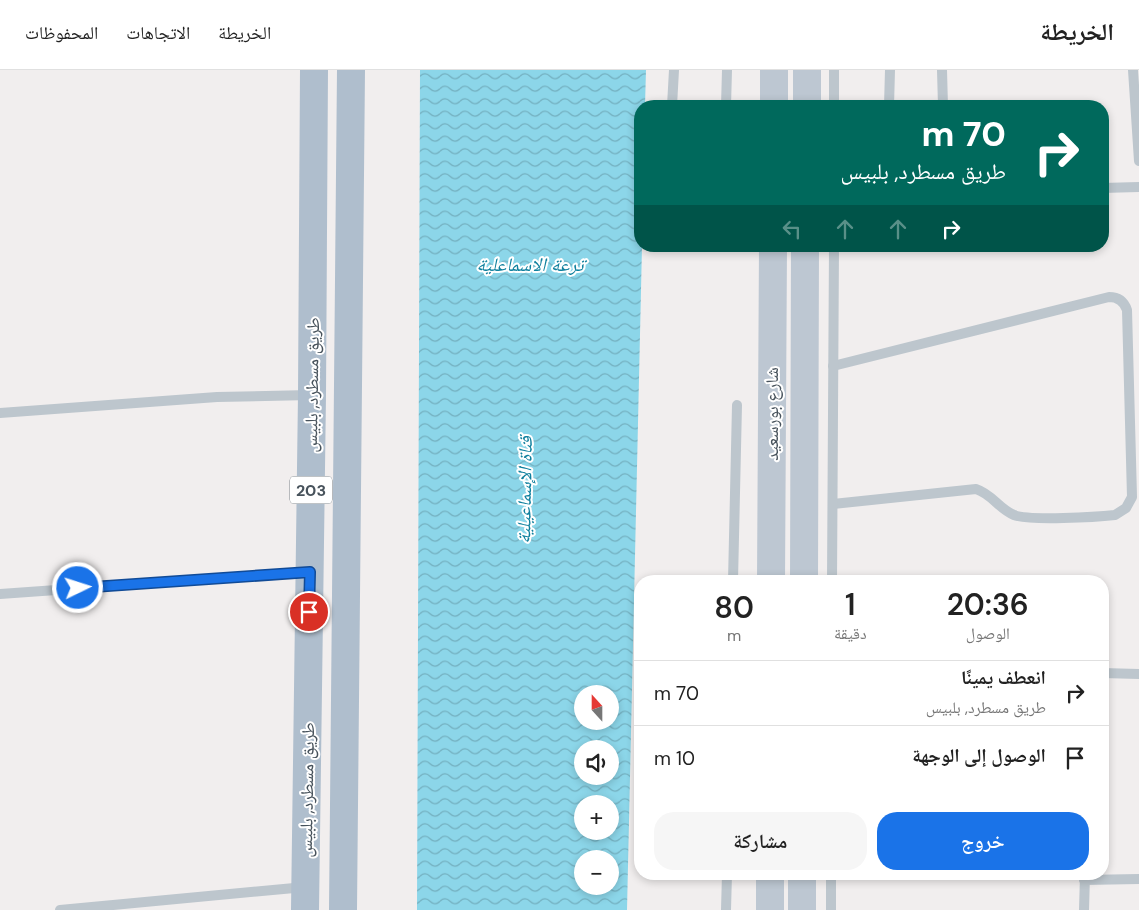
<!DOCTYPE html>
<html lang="ar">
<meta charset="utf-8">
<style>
:root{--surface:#fff;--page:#f6f6f6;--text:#222;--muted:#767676;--line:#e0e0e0;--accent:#1a73e8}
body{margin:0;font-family:"DM Sans","Noto Naskh Arabic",sans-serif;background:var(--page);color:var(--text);direction:rtl;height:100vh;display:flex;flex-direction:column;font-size:19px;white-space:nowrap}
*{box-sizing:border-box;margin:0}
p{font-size:16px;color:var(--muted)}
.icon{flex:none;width:28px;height:28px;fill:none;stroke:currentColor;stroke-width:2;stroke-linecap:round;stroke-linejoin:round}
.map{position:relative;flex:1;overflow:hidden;direction:ltr}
.panel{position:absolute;left:634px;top:505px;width:475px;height:305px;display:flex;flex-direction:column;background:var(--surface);border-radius:20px;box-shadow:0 2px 8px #0003;direction:rtl}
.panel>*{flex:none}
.hud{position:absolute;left:634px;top:30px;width:475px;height:152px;border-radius:20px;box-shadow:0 2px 8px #0003;direction:rtl;background:#00695c;color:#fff;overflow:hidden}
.needle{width:32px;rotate:339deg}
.buttons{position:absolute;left:574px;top:615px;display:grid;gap:10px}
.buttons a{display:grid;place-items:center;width:45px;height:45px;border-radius:50%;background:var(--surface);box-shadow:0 2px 8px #0003;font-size:25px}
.pin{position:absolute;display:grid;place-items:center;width:42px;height:42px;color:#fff;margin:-21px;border:2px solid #fff;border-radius:50%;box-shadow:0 1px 5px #0007}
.me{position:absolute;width:55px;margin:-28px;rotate:86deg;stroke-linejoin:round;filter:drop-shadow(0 0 4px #0008)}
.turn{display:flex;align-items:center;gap:18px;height:105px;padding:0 20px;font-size:22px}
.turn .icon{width:65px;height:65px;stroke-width:2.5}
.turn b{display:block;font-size:35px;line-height:42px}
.lanes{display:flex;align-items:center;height:48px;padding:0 20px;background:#0003;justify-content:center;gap:25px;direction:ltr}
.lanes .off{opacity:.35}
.eta{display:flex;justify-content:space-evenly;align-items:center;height:85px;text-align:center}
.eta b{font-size:30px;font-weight:600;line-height:35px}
.action{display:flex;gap:10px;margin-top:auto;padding:10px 20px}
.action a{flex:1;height:58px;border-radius:20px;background:var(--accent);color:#fff;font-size:20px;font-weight:600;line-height:58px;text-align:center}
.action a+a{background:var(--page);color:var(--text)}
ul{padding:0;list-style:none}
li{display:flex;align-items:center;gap:15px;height:65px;padding:0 20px;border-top:1px solid var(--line)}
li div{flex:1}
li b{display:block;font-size:19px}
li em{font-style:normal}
header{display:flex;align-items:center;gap:30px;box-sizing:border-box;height:70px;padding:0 25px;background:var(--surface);border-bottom:1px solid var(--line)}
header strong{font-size:24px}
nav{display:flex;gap:28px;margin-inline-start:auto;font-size:18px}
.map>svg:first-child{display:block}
.water{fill:url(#water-waves);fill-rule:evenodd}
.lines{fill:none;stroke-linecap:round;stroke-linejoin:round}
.service{stroke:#bdc6cd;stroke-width:10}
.secondary{stroke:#bdc7d2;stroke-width:28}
.primary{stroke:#afbecd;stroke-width:28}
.route-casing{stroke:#114b97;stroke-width:12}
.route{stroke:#1a73e8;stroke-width:9}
.labels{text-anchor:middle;stroke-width:4;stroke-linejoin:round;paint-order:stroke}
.shield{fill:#fff;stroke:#7e868c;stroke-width:1}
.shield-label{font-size:16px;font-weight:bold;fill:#47525b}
.street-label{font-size:18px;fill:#47525b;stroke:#fff}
.water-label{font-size:19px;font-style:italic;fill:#10809e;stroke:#fff}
</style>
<header>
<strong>الخريطة</strong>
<nav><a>الخريطة</a><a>الاتجاهات</a><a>المحفوظات</a></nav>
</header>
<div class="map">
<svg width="1139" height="840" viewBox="0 0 1139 840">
<defs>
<pattern id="water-waves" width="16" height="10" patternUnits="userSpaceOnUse" patternTransform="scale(1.25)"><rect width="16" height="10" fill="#8cd6e9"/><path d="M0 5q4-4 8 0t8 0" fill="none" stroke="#74b0c0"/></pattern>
</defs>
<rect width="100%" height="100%" fill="#f1eeee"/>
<path class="water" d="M420 0H646L645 36H640V176H642L627 840H417ZM582 624H610V651H582ZM582 679H610V706H582ZM582 734H610V761H582ZM582 789H610V816H582Z"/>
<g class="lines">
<g class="service">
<polyline points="834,0 834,36"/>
<polyline points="942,0 943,36"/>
<polyline points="1133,0 1139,91"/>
<polyline points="672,36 674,0"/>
<polyline points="726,36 727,0"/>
<polyline points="889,36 890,0"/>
<polyline points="1102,118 1139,117"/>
<polyline points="0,343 217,327 311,325"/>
<path d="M833 434 976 419C992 424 999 439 1014 445 1029 451 1097 447 1115 445L1126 438 1132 427 1127 240C1124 231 1118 227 1109 227L833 296"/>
<polyline points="733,511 737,335"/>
<polyline points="832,511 834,176"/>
<polyline points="0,524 308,502"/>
<polyline points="1102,603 1139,604"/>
<polyline points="1084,810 1139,809"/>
<polyline points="60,840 305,817"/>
<polyline points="726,840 727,804"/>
<polyline points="831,840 831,804"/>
<polyline points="1084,840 1085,805"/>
</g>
<g class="secondary">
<polyline points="774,36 774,0"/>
<polyline points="807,36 807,0"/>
<polyline points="771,511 773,176"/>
<polyline points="804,511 805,176"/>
<polyline points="770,840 770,804"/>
<polyline points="802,840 802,804"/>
</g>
<g class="primary">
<polyline points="305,840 312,325 314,0"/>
<polyline points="343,840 351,0"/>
</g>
</g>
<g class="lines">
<g class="route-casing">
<polyline id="route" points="78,518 310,502 309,542"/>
</g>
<use href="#route" class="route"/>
</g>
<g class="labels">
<rect class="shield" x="290" y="406.5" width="42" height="27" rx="4"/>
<g class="shield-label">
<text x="311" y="426">203</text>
</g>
<g class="street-label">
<text transform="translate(312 315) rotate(-89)" y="6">طريق مسطرد, بلبيس</text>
<text transform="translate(772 344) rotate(-90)" y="6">شارع بورسعيد</text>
<text transform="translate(307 720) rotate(-89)" y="6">طريق مسطرد, بلبيس</text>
</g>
<g class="water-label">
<text x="530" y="201">ترعة الاسماعلية</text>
<text transform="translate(524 420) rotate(-89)" y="7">قناة الإسماعيلية</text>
</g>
</g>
</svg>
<div class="buttons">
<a><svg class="needle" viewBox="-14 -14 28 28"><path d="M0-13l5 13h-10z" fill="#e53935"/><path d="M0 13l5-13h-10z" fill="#767676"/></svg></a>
<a><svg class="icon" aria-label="sound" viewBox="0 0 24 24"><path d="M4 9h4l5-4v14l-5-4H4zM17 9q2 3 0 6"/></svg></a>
<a>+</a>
<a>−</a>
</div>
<div class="pin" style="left:309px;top:542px;background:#d93025"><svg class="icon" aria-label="arrive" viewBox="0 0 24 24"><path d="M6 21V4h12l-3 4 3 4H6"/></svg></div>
<svg class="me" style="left:78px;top:518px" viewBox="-20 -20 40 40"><circle r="17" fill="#1a73e8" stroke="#fff" stroke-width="3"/><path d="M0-11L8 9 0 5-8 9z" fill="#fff"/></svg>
<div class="hud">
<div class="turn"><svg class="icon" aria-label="right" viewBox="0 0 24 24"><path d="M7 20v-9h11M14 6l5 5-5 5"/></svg><div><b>70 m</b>طريق مسطرد, بلبيس</div></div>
<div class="lanes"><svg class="icon off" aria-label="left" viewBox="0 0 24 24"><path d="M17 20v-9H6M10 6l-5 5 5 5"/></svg><svg class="icon off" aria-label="ahead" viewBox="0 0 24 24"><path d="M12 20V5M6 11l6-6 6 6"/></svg><svg class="icon off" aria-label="ahead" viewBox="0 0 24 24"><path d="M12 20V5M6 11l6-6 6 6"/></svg><svg class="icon" aria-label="right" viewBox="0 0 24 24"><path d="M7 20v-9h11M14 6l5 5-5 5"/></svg></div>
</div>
<section class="panel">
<div class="eta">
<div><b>20:36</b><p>الوصول</p></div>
<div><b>1</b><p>دقيقة</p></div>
<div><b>80</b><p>m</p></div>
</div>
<ul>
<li><svg class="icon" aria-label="right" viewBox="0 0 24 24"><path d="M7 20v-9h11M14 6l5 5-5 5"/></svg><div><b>انعطف يمينًا</b><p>طريق مسطرد, بلبيس</p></div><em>70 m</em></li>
<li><svg class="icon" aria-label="arrive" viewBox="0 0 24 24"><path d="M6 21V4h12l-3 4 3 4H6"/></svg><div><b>الوصول إلى الوجهة</b></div><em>10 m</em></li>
</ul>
<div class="action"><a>خروج</a><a>مشاركة</a></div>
</section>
</div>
